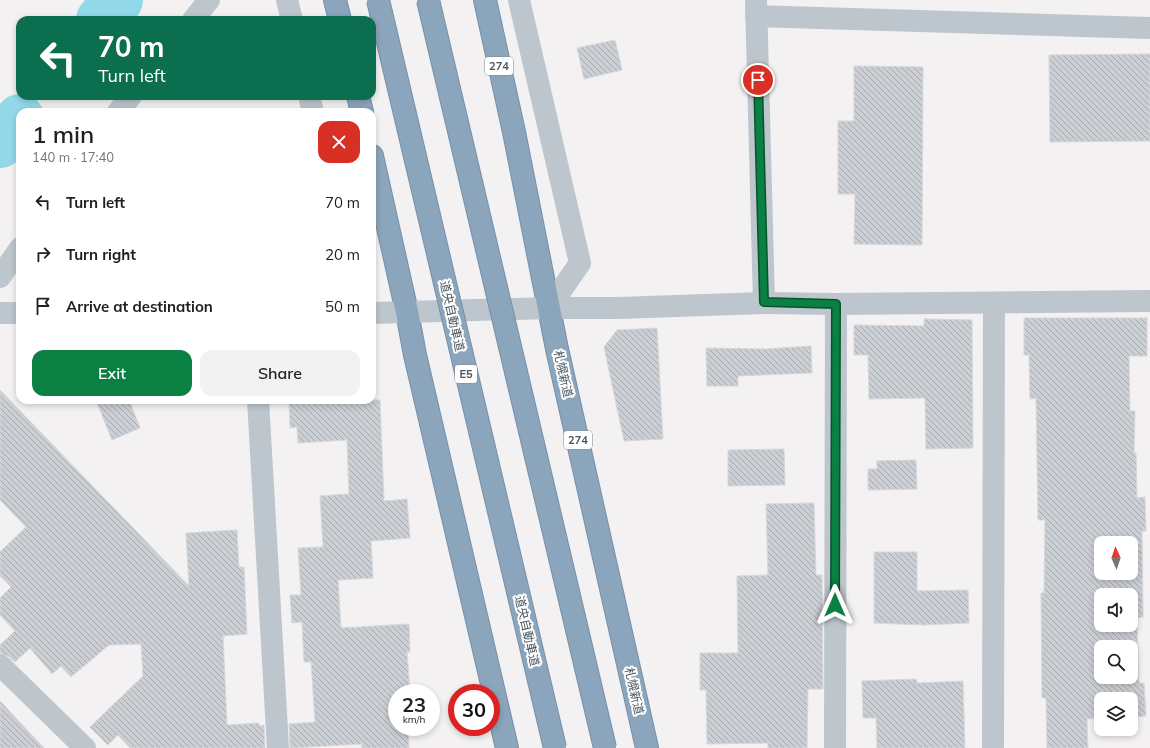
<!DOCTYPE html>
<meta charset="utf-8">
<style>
:root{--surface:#fff;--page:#f2f2f2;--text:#202124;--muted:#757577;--accent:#0b8043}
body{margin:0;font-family:Mulish,"Noto Sans JP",sans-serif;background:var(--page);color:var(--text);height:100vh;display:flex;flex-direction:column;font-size:15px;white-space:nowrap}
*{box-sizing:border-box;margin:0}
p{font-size:13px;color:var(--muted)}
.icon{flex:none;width:22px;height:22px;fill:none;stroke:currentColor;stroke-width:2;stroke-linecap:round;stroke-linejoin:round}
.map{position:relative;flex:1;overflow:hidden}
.details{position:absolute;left:16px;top:108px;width:360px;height:296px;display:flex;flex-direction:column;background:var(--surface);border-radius:12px;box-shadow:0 2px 6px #0003}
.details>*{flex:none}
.guide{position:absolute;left:16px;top:16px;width:360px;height:84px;border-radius:12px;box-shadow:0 2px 6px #0003;background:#0b6e4f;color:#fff;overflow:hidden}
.needle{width:26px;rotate:357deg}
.controls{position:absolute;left:1094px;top:536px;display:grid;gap:8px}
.controls a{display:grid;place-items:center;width:44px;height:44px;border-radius:8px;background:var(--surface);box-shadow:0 2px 6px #0003;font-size:20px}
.speed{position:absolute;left:388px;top:684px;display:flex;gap:8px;font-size:20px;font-weight:700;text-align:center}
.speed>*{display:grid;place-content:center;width:52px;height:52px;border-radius:50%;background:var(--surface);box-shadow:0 2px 6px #0003;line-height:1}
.speed small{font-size:10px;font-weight:400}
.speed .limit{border:6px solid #d22;background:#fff;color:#111}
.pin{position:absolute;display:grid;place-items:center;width:34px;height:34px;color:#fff;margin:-17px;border:2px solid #fff;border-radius:50%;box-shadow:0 1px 4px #0007}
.me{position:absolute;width:44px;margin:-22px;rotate:0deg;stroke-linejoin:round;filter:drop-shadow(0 0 3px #0008)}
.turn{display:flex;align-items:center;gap:14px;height:84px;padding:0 16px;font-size:18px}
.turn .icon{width:52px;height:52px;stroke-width:2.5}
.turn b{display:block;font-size:28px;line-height:34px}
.round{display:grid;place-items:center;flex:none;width:42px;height:42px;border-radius:12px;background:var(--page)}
.head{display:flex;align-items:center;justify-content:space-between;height:68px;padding:0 16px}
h1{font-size:24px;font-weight:600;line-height:30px}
.action{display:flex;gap:8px;margin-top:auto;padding:8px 16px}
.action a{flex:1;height:46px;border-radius:12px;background:var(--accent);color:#fff;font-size:16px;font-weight:600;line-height:46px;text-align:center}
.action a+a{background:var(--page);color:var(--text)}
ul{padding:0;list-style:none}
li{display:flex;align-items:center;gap:12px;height:52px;padding:0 16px}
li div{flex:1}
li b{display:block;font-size:15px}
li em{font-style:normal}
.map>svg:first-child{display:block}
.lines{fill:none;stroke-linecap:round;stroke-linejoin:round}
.river{stroke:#91d9e9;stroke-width:50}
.building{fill:url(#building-back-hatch);stroke:#d5d7dc;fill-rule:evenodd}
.highway-casing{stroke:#7690a9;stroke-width:24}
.minor{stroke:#bdc6cd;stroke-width:22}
.highway{stroke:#8ba5bd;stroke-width:22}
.highway-bridge-casing{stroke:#7690a9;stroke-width:24;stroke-linecap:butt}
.highway-bridge{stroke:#8ba5bd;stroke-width:22}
.route-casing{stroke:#07532c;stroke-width:10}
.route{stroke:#0b8043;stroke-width:7}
.labels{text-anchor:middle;stroke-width:4;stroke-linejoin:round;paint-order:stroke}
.shield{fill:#fff;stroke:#80888e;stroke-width:1}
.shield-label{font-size:11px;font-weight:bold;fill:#49555e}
.street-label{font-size:12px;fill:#49555e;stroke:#fff}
</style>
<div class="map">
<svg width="1150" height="748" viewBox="0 0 1150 748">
<defs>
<pattern id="building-back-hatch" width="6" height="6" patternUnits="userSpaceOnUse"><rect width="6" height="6" fill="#cbced3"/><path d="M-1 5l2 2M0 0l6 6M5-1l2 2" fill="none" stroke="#a7aaae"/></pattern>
</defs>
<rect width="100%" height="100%" fill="#f3f1f1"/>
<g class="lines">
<g class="river">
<polyline points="101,20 118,0"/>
<polyline points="0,143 20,119"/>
</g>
</g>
<g class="building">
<polygon points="615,40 622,70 584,79 577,48"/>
<polygon points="1150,54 1150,141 1050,142 1049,55"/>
<polygon points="854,66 923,67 922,245 854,244 855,194 838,194 838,121 854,121"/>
<path d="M1024 318H1147V356H1129L1130 411H1135L1134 453H1136L1137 498 1145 497 1146 531H1142L1143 617 1137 618 1139 683H1144L1146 716 1131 717V699H1101V718L1087 719 1088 748H1047L1046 698H1042L1041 593H1044L1045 520H1038L1036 398 1030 399 1029 355H1024ZM1101 543H1131V573H1101ZM1101 595H1131V625H1101ZM1101 647H1131V677H1101Z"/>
<polygon points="924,319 972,320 973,448 926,449 925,398 869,399 868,355 854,355 854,325 924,326"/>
<polygon points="657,328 663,439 624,441 604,347 617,330"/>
<polygon points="811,346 812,373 738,376 738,386 707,386 706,348 766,349"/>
<polygon points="0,390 189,586 186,533 237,530 239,567 244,567 247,634 223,636 227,725 259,723 259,726 264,725 265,748 130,748 118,735 108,745 90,727 143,676 141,644 109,645 71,677 61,666 52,674 30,648 15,662 8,656 0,653 0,645 15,631 0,615 0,598 11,587 0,576 0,552 26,527 0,500"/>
<polygon points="96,400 129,400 140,428 112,440"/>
<polygon points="289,400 380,400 384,501 407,499 410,538 371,541 373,578 338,580 341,628 409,624 410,652 407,652 410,693 397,693 397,727 408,727 409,748 362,748 362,744 290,748 289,724 315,722 311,662 304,662 302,622 292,623 290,595 301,595 298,548 323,547 320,496 349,494 347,440 298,443 297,427 290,428"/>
<polygon points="784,449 785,485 728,486 728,450"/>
<polygon points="916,460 917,489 868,490 868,469 877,469 877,461"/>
<polygon points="814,503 816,575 822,575 823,689 808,689 807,748 768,748 768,743 707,744 706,690 700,690 700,653 738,653 737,576 768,575 766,504"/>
<polygon points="874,552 917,552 917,591 968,590 969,623 924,625 874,623"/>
<polygon points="916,679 917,683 963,681 965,748 877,748 876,718 863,718 862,681"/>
<polygon points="0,701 44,748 0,748"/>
</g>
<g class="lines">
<g class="highway-casing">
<g id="highway">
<polyline points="335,0 340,20"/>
<polyline points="485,0 514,132 557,349 647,748"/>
<polyline points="358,96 362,112"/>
<polyline points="372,156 407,312 415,355 507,748"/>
</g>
</g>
<g class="minor">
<polyline points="287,0 292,20"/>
<polyline points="519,0 580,263 549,308"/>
<polyline points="756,0 764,303"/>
<polyline points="756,16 1150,28"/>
<polyline points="193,20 209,0"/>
<polyline points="309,96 313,112"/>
<polyline points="118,112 131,96"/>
<polyline points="0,277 20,248"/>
<polyline points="0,313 20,313"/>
<polyline points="372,313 549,308 618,308 764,303 836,304 1150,301"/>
<polyline points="258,400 278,748"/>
<polyline points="0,665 85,748"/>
<polyline points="835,748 836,304"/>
<polyline points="993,748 994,303"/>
</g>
<use href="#highway" class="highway"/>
<g class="highway-bridge-casing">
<g id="highway-bridge">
<polyline points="378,0 555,748"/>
<polyline points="428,0 605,748"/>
</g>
</g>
<use href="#highway-bridge" class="highway-bridge"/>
</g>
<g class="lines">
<g class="route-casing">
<polyline id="route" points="758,80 764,302 836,304 835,605"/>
</g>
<use href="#route" class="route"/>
</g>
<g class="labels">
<g class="shield">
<rect x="485" y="57" width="28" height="18" rx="3"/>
<rect x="455" y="365" width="22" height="18" rx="3"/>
<rect x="564" y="431" width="28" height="18" rx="3"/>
</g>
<g class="shield-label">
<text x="499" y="70">274</text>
<text x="466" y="378">E5</text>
<text x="578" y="444">274</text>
</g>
<g class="street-label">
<text transform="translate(452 316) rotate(77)" y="4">道央自動車道</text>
<text transform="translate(563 374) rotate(77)" y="4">札幌新道</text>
<text transform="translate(527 631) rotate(77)" y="4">道央自動車道</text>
<text transform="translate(634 691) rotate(77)" y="4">札幌新道</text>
</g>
</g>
</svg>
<div class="controls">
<a><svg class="needle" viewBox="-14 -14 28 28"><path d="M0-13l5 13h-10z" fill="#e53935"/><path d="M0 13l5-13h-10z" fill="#757577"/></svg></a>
<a><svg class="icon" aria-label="sound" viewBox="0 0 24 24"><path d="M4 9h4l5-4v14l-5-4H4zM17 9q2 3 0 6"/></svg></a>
<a><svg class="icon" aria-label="search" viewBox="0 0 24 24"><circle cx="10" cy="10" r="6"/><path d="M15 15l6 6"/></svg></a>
<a><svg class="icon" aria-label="layers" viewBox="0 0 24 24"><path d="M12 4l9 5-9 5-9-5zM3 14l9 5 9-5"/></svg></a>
</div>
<div class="speed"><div>23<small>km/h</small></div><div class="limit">30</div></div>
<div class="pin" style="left:758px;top:80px;background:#d93025"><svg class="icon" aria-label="arrive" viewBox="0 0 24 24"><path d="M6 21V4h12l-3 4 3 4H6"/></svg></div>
<svg class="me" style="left:835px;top:605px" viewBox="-20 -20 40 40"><path d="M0-17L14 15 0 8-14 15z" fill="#0b8043" stroke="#fff" stroke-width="4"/></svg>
<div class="guide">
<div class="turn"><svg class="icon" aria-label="left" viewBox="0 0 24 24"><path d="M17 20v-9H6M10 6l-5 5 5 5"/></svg><div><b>70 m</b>Turn left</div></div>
</div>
<section class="details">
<div class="head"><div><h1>1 min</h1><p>140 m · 17:40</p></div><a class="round" style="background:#d93025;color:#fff"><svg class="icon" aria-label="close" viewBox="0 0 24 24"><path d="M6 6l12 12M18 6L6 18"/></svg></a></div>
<ul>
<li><svg class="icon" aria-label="left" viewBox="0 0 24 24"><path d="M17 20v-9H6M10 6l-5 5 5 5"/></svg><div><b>Turn left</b></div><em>70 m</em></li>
<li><svg class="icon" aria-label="right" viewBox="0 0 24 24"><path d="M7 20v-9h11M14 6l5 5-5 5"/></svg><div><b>Turn right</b></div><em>20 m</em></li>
<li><svg class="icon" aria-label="arrive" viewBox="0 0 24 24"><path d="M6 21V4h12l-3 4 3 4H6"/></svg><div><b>Arrive at destination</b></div><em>50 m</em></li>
</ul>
<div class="action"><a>Exit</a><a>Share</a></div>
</section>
</div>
